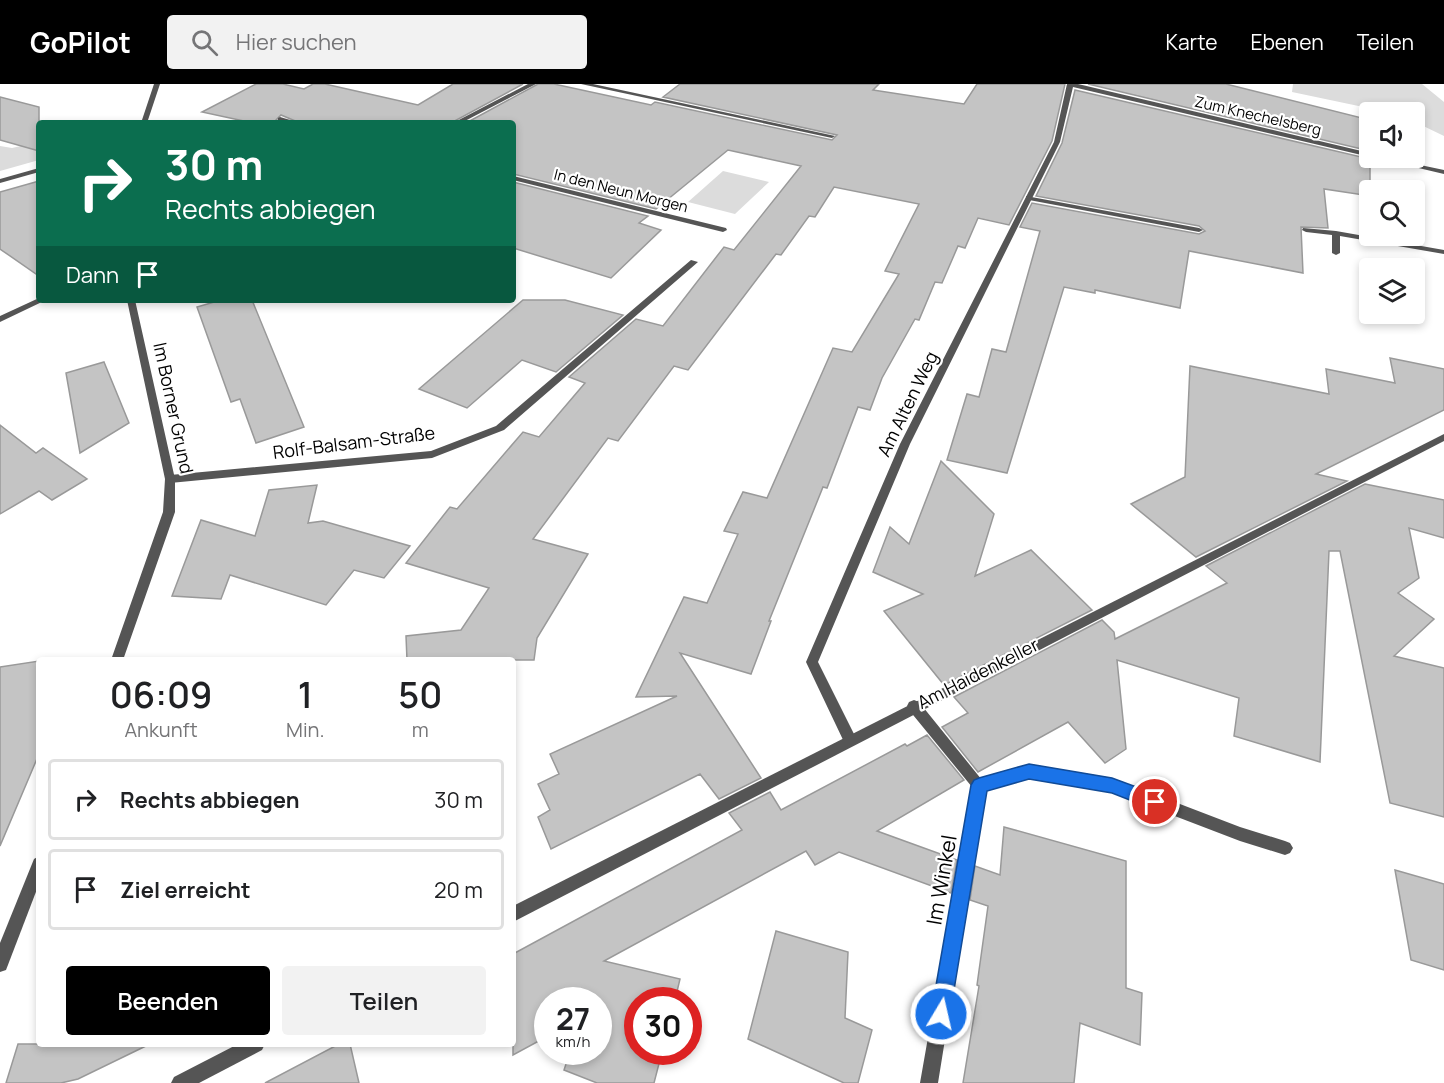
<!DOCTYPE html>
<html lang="de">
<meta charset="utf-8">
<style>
:root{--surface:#fff;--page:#f2f2f2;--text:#202124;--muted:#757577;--line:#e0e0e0;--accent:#000}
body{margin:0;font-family:Manrope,sans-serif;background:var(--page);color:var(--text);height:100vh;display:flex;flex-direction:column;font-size:22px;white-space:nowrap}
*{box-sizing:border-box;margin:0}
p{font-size:20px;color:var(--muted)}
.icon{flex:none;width:33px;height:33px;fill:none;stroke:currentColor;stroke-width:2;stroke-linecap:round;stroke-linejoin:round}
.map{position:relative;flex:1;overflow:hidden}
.panel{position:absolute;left:36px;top:573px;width:480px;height:390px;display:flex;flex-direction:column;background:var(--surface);border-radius:6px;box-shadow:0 3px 9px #0003}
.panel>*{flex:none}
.guide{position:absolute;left:36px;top:36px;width:480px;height:183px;border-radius:6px;box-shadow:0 3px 9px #0003;background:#0b6e4f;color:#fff;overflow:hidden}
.buttons{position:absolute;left:1359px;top:18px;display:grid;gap:12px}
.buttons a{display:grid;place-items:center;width:66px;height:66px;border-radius:6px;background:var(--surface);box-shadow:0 3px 9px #0003;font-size:30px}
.speed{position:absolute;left:534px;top:903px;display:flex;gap:12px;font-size:30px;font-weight:700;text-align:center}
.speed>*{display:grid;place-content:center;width:78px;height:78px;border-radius:50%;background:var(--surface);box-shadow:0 3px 9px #0003;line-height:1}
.speed small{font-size:15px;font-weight:400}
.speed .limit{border:9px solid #d22;background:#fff;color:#111}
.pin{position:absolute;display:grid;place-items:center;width:51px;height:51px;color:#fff;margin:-26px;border:3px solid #fff;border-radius:50%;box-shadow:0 2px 6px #0007}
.me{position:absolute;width:66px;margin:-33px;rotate:9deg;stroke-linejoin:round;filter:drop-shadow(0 0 4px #0008)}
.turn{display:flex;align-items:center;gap:21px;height:126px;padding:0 30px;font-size:27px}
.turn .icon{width:78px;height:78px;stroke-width:2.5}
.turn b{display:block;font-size:42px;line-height:51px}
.then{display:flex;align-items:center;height:57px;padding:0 30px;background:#0003;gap:12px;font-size:22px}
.eta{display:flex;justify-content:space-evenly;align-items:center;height:102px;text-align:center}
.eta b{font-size:36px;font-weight:600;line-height:42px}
.action{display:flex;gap:12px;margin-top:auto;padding:12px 30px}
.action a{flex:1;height:69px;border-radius:6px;background:var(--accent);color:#fff;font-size:24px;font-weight:600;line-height:69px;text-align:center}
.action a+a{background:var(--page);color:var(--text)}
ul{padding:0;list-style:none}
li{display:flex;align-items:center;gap:18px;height:81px;margin:0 12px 9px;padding:0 18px;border:3px solid var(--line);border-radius:6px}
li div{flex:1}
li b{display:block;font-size:22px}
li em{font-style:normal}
header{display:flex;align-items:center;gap:36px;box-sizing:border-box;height:84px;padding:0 30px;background:var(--accent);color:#fff}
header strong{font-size:28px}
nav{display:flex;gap:33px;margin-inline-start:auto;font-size:21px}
.search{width:420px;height:54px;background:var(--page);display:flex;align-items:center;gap:15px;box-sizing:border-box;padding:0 21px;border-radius:6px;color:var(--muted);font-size:22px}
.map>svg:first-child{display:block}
.green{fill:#dcdcdc}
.building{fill:#c4c4c4;stroke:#999;stroke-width:1.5}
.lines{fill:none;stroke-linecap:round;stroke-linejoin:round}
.service{fill:#555;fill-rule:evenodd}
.minor{fill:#555;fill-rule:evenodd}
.tertiary{fill:#555;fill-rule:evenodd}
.route{fill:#1a73e8;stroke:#114b97;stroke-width:1.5}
.labels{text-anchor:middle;stroke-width:4.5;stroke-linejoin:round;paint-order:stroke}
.far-street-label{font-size:15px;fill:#000;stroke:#fff}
.street-label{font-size:18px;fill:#000;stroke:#fff}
.near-street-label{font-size:21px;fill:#000;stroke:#fff}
</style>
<header>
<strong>GoPilot</strong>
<div class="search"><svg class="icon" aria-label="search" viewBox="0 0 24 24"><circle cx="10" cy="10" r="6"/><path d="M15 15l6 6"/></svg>Hier suchen</div>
<nav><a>Karte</a><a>Ebenen</a><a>Teilen</a></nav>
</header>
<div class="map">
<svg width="1444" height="999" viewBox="0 0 1444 999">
<rect width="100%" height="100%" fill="#fff"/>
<g class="green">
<polygon points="1293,0 1422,0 1444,18 1444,52 1415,38 1414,28 1387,28 1292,8"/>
<polygon points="39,58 39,76 0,87 0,62 12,64"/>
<polygon points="723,87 769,98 735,130 688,118"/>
</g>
<g class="building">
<polygon points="256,0 283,0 304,5 313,0 325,0 418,21 453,0 523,0 451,39 300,39 281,31 276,36 283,39 253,39 202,28"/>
<polygon points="538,0 554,0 651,21 655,18 832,56 837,51 663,13 680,0 879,0 873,6 964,20 977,0 1065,0 1052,57 1009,141 978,134 965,164 958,162 942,199 935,198 919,236 915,235 882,294 870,326 858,323 827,404 823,403 769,537 771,537 751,590 680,569 761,694 719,715 700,690 551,765 538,733 550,726 538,700 559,690 550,670 677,612 636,613 684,513 707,519 738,450 724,447 743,408 767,414 833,264 852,268 899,190 885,187 919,120 834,103 815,133 809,132 781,171 776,170 688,286 674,282 618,357 608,354 533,455 588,470 537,554 534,576 407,576 406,552 461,546 489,504 406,479 450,423 457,425 523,348 539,353 585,299 569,293 636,235 663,242 724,163 734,166 801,82 728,66 656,125 513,90 513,39 466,39"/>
<polygon points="1088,0 1226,0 1370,36 1370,67"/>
<polygon points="1075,6 1370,75 1370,112 1324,105 1328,144 1301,143 1303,189 1189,167 1180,224 1095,206 1095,209 1064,203 1007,389 947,376 967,310 979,313 992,265 1006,268 1040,147 1020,143 1032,119 1199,150 1205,147 1199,142 1036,112 1062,59"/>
<polygon points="0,13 39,23 39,67 0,56"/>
<polygon points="39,97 39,192 0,165 0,108"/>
<polygon points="513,98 648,132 639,139 661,146 611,194 513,164"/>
<polygon points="221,216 252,216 304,343 256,359 240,315 231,318 197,223"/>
<polygon points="523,216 565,216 623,231 556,288 522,276 467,324 419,305"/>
<polygon points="1390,274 1444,285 1444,326 1316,390 1347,397 1196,473 1131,420 1185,393 1190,282 1329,310 1326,285 1395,299"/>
<polygon points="104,278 129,339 80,369 66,289"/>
<polygon points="0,341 36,369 43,364 87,395 52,416 39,407 0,430"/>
<polygon points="941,377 994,430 975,492 1031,466 1092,526 944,601 884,527 923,510 873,488 890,443 909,460"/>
<polygon points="1365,400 1444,416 1444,454 1409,444 1419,494 1398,509 1434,535 1394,572 1444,584 1444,733 1390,719 1340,467 1329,467 1320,678 1234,652 1239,614 1117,576 1126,665 1105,679 1068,638 978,688 942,643 968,629 954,613 1102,536 1114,548 1115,555 1227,499 1206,482"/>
<polygon points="317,401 308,439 323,437 410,462 384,494 354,486 326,521 230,491 221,515 172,512 201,436 255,452 269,406"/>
<polygon points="39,577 39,670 0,762 0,583"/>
<polygon points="927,651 964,696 877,747 957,776 951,809 839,768 815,781 806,767 604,877 680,895 675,916 638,916 638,968 662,968 654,999 597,999 564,986 570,968 598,968 598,916 548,916 548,952 513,971 513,870 742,746 729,729 770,708 781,726 905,660 907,662"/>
<polygon points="1004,743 1126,777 1126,904 1142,909 1140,961 1080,939 1074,999 963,999 979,902 977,901 988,822 970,816 975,782 1000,791"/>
<polygon points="1395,786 1444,800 1444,886 1411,876"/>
<polygon points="776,847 848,868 845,934 872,946 858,999 844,999 748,955"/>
<polygon points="18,960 150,960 78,995 61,999 6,999"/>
<polygon points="339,960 350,960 359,999 265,999"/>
</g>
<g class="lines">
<g class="service">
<polygon points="1026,112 1199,144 1203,146 1199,148 1029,116 1026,116"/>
<polygon points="1303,144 1336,147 1444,166 1444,170 1340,152 1340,169 1336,171 1332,169 1332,151 1306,148 1302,146"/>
<polygon points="1029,680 1112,694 1240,743 1285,757 1290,759 1293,764 1290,769 1285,771 1240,757 1112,708 1029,694 979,708 974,706 972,701 974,696 979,694"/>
</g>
<g class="minor">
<polygon points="528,0 536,0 461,39 453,39"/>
<polygon points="581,0 593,0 835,52 832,54"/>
<polygon points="1067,0 1078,0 1370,69 1370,73 1073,3 1060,58 910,360 818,578 857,656 855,660 850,662 845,660 806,578 900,360 1054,58"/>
<polygon points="280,33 297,38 298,39 278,36 278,34"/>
<polygon points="1376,74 1387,74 1444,86 1444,90"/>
<polygon points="39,84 39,88 0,99 0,95"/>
<polygon points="513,92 726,144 727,146 723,148 513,96"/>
<polygon points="691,176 698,178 504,346 432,374 170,399 165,395 170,391 431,367 496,342"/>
<polygon points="914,616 919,618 986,701 938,999 920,999 972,703 909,626 907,622 909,618"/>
</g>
<g class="tertiary">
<polygon points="154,0 160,0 147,39 141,39"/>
<polygon points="39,214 39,216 46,216 0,238 0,232"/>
<polygon points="127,216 135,216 175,395 175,428 123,576 111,576 163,428 165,395"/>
<polygon points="1444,350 1444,357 513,838 513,822"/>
<polygon points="39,772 39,800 6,886 0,888 0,859 34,775"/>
<polygon points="238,960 265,960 262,966 199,999 171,999 174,993"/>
</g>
</g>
<polygon class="route" points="1029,680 1112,694 1161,712 1163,718 1161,723 1155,726 1112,709 1029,695 987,707 950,930 948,937 941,940 934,937 931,930 971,701 974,696 979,694"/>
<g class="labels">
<g class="far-street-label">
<text transform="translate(1258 32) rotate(13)" y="5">Zum Knechelsberg</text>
<text transform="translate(621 107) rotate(14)" y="5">In den Neun Morgen</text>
</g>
<g class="street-label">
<text transform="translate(908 320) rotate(-64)" y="6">Am Alten Weg</text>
<text transform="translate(173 324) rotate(78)" y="6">Im Borner Grund</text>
<text transform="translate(354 359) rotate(-7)" y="6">Rolf-Balsam-Straße</text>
<text transform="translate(978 590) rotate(-27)" y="6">Am Haidenkeller</text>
</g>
<g class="near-street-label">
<text transform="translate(942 796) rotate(-80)" y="7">Im Winkel</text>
</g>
</g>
</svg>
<div class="buttons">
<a><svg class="icon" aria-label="sound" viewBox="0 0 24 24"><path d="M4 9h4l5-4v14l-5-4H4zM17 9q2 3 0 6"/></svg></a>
<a><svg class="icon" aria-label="search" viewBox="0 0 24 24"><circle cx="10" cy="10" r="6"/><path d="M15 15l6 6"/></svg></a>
<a><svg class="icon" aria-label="layers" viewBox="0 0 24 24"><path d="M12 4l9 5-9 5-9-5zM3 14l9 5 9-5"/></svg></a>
</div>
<div class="speed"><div>27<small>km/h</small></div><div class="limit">30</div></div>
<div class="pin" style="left:1155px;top:718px;background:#d93025"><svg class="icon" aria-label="arrive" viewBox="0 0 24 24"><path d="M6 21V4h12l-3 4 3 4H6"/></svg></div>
<svg class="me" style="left:941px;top:930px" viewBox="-20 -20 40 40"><circle r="17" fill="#1a73e8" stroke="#fff" stroke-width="3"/><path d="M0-11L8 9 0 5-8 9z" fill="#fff"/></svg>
<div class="guide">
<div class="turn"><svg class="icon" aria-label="right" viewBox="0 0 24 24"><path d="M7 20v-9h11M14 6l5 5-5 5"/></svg><div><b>30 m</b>Rechts abbiegen</div></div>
<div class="then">Dann<svg class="icon" aria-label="arrive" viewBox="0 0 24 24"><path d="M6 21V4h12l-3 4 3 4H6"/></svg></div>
</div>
<section class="panel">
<div class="eta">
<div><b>06:09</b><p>Ankunft</p></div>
<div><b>1</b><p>Min.</p></div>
<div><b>50</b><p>m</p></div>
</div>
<ul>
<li><svg class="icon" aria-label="right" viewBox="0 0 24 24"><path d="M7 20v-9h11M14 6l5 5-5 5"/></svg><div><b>Rechts abbiegen</b></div><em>30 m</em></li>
<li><svg class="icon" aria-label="arrive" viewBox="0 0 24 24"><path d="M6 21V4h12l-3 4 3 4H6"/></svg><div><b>Ziel erreicht</b></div><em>20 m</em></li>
</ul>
<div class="action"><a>Beenden</a><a>Teilen</a></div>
</section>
</div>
